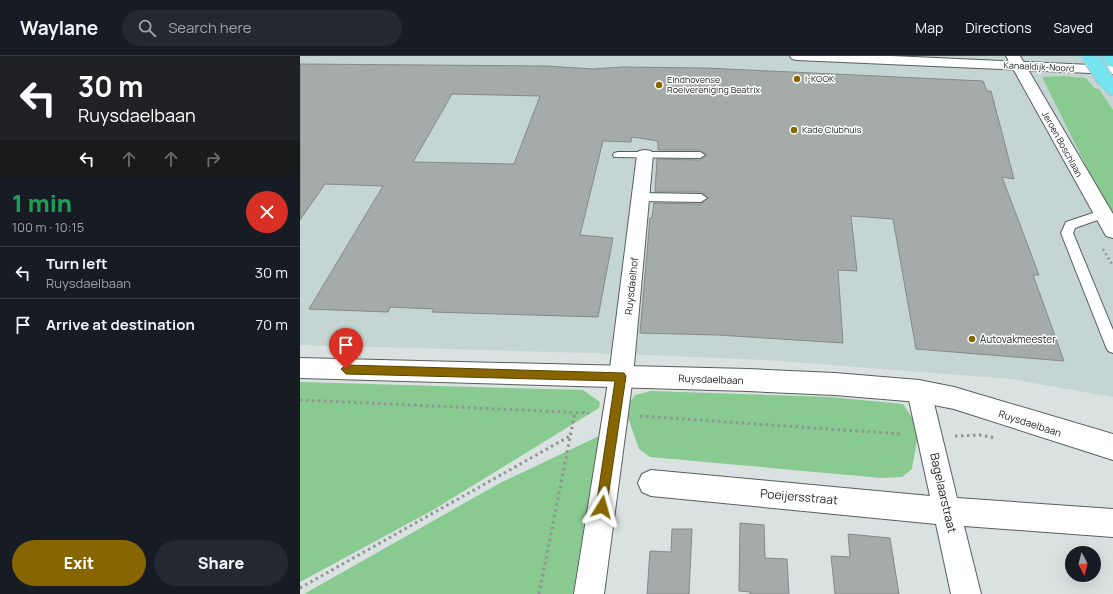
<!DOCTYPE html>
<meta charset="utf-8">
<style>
:root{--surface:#171b24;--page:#242831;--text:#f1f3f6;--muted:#9ea1a6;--line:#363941;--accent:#876601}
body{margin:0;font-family:Manrope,sans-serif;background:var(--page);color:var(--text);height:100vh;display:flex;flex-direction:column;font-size:15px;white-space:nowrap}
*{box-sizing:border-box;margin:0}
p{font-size:13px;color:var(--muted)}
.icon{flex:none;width:22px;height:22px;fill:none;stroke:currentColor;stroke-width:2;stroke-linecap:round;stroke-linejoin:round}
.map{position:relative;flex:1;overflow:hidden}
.drawer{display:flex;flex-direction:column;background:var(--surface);width:300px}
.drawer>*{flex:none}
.guide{background:#202124;color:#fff;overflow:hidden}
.needle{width:26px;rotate:173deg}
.buttons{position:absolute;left:765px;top:490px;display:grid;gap:8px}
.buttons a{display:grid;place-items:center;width:36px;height:36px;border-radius:50%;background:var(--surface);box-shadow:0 4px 16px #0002;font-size:20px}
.pin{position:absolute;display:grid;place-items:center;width:34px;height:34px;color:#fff;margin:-41px -17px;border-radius:50% 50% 50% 0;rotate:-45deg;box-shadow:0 0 4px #0007}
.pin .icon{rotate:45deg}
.me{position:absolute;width:44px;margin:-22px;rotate:8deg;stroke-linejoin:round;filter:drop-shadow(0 0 3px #0008)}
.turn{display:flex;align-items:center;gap:14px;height:84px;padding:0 12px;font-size:18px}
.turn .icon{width:52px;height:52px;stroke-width:2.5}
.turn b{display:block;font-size:28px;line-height:34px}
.lanes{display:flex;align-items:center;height:38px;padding:0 12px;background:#0003;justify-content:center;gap:20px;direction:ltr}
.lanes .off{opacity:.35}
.round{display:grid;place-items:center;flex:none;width:42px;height:42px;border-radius:21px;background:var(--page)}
.overview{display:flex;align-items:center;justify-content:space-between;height:68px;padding:0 12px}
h1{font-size:24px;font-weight:800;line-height:30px;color:#1e9e55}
.primary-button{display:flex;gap:8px;margin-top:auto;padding:8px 12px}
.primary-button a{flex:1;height:46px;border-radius:24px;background:var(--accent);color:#fff;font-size:16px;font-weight:800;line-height:46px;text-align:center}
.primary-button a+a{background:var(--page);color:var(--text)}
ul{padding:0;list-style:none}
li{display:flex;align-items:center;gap:12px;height:52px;padding:0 12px;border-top:1px solid var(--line)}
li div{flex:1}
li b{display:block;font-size:15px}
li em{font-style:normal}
header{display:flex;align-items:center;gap:24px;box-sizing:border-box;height:56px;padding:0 20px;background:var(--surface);border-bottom:1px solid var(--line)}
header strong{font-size:19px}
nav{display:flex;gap:22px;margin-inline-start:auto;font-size:14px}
.search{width:280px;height:36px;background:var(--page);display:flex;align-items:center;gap:10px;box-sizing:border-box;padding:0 14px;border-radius:22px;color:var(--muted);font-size:15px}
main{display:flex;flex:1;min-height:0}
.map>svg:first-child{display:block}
.built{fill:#c5d5d4}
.green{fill:#89ca91}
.building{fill:#a5aba8;stroke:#848a88;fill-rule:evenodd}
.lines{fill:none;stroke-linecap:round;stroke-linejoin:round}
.lane-casing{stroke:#585f5e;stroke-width:2}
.street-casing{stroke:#585f5e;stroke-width:2}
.secondary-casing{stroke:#585f5e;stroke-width:2}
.primary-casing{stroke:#bdbebe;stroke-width:2}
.path-far1{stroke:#909595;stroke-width:2.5;stroke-dasharray:2 3;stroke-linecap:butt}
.path{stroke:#909595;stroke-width:3;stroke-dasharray:2.5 3.5;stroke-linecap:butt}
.lane{fill:#fff;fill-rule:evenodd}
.street{fill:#fff;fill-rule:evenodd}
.secondary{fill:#fff;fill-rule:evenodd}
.primary{fill:#76e3f1;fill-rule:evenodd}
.primary-bridge-casing{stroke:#bdbebe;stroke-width:18;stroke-linecap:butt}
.primary-bridge{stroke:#76e3f1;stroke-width:16}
.route{fill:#876601;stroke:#584201}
.poi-dot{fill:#876601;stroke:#fff;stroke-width:1.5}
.labels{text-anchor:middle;stroke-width:3;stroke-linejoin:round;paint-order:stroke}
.far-street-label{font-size:9px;fill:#232625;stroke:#fff}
.far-poi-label{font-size:9px;fill:#232625;stroke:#fff;text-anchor:start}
.street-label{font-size:10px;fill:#232625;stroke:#fff}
.poi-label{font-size:10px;fill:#232625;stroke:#fff;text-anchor:start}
.near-street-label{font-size:12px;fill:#232625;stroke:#fff}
</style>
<header>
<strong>Waylane</strong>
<div class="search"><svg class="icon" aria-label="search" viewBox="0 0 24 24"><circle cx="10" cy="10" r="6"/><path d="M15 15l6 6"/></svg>Search here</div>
<nav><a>Map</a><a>Directions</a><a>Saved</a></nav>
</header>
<main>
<section class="drawer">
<div class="guide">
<div class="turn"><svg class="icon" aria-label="left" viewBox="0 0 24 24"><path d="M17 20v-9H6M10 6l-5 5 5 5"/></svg><div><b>30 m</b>Ruysdaelbaan</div></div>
<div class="lanes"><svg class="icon" aria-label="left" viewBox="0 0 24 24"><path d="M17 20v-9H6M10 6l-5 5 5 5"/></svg><svg class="icon off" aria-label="ahead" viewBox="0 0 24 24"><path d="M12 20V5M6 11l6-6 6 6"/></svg><svg class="icon off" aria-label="ahead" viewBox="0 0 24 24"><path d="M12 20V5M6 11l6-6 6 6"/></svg><svg class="icon off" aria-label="right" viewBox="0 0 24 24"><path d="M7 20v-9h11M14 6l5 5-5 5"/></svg></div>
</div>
<div class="overview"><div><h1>1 min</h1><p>100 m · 10:15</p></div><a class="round" style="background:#d93025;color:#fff"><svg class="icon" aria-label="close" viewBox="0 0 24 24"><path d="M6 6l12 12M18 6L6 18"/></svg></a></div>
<ul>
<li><svg class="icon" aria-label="left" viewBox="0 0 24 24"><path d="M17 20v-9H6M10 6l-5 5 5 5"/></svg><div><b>Turn left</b><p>Ruysdaelbaan</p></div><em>30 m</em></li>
<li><svg class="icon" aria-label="arrive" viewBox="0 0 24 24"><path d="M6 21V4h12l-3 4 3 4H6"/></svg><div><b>Arrive at destination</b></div><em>70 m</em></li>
</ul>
<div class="primary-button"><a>Exit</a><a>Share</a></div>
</section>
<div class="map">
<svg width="813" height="538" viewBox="0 0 813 538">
<rect width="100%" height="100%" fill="#dae1e1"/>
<polygon class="built" points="0,0 813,0 813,341 711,323 466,304 322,298 0,289"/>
<g class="green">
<polygon points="763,20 786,22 794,32 799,33 813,54 813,162 804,146 742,21"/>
<polygon points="0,326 283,334 300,346 299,352 133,454 0,526"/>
<polygon points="351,335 530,341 603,348 619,372 612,413 602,421 581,422 350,401 339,393 325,353 335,339"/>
<polygon points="299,380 273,538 4,538 200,427"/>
</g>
<g class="building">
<path d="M0 8 246 10 293 13 322 11 405 12 683 25 687 35H691L714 123 702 121 739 219H733L764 305 616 293 593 163 551 160 557 215 538 214 543 287 418 279 340 277 350 162H352L354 147 401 148 408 142 401 136H355L357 103 400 104 406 100V98L400 94H358V85L332 81 331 86 303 85 280 179 313 182 298 261 132 256 134 253 90 251 88 256 9 253 83 130 25 128 0 164ZM152 38 240 40 214 108 113 106Z"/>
<polygon points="440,467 464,469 465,502 487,503 489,538 450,538 450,536 439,535"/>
<polygon points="372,473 392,473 389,538 347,538 350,495 371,496"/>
<polygon points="548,478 590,482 599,538 535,538 531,500 550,501"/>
</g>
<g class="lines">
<g class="lane-casing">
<g id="lane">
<polygon points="318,96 400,96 405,99 400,102 314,101 313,99 314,97"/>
<polygon points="340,137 401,138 407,142 401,146 340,145 334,141"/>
<polygon points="802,154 806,155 808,158 806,161 775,172 773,177 813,274 813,297 808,295 806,291 761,177 766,166"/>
</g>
</g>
<g class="street-casing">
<g id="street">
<polygon points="490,0 592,0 813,10 813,18 497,4 492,3"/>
<polygon points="345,94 351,95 353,99 333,320 304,538 274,538 309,320 337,99 339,95"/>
<polygon points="619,324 627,327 631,335 657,442 813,453 813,481 664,470 681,538 651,538 636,468 351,440 342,436 338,427 342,418 351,414 630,440 607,335 611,327"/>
</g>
</g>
<g class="secondary-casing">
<g id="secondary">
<polygon points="706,0 720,0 813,158 813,182 806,180"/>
<polygon points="0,302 448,313 535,317 619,324 654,331 813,378 813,404 654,353 619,346 535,339 448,335 0,322"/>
</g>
</g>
<g class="primary-casing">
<g id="primary">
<polygon points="801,0 813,0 813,11 808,10"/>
<polygon points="806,21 813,24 813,39 808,38 799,25 801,22"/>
</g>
</g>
<polyline class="path-far1" points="803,193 813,210"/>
<g class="path">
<polyline points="0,344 289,357"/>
<polyline points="340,360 602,378"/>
<polyline points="655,380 680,379 696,382"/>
<polyline points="0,532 270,380"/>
<polyline points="239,538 275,356"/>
</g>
<use href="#lane" class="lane"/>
<use href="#street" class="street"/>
<use href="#secondary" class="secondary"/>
<use href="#primary" class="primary"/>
<g class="primary-bridge-casing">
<polyline id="primary-bridge" points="790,0 806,25"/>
</g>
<use href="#primary-bridge" class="primary-bridge"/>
</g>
<polygon class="route" points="46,309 324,317 326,320 306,455 302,457 298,455 296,451 315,325 46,318 41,313"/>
<g class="poi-dot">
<circle cx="497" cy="23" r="4"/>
<circle cx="359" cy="29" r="4"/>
<circle cx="494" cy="74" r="4"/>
<circle cx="672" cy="283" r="4"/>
</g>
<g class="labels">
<g class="far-street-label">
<text transform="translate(739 11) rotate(3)" y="3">Kanaaldijk-Noord</text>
<text transform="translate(762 88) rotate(61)" y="3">Jeroen Boschlaan</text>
</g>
<g class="far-poi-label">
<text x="505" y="26">I-KOOK</text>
<text x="367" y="27">Eindhovense<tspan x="367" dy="10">Roeivereniging Beatrix</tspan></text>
<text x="502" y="77">Kade Clubhuis</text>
</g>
<g class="street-label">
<text transform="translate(331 230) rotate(-84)" y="4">Ruysdaelhof</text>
<text transform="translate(411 323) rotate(2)" y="4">Ruysdaelbaan</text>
<text transform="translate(730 367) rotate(18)" y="4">Ruysdaelbaan</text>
</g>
<g class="poi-label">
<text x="680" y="287">Autovakmeester</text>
</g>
<g class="near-street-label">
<text transform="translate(643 437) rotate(77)" y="4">Bagelaarstraat</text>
<text transform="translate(499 441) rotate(5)" y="4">Poeijersstraat</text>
</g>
</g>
</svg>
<div class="buttons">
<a><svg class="needle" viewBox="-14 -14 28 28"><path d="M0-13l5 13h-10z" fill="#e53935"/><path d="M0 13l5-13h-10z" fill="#9ea1a6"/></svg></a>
</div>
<div class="pin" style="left:46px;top:313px;background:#d93025"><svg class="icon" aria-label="arrive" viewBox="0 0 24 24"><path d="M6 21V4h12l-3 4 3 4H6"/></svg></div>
<svg class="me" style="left:302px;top:451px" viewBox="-20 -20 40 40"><path d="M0-17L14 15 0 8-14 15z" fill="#876601" stroke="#fff" stroke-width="4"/></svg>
</div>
</main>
